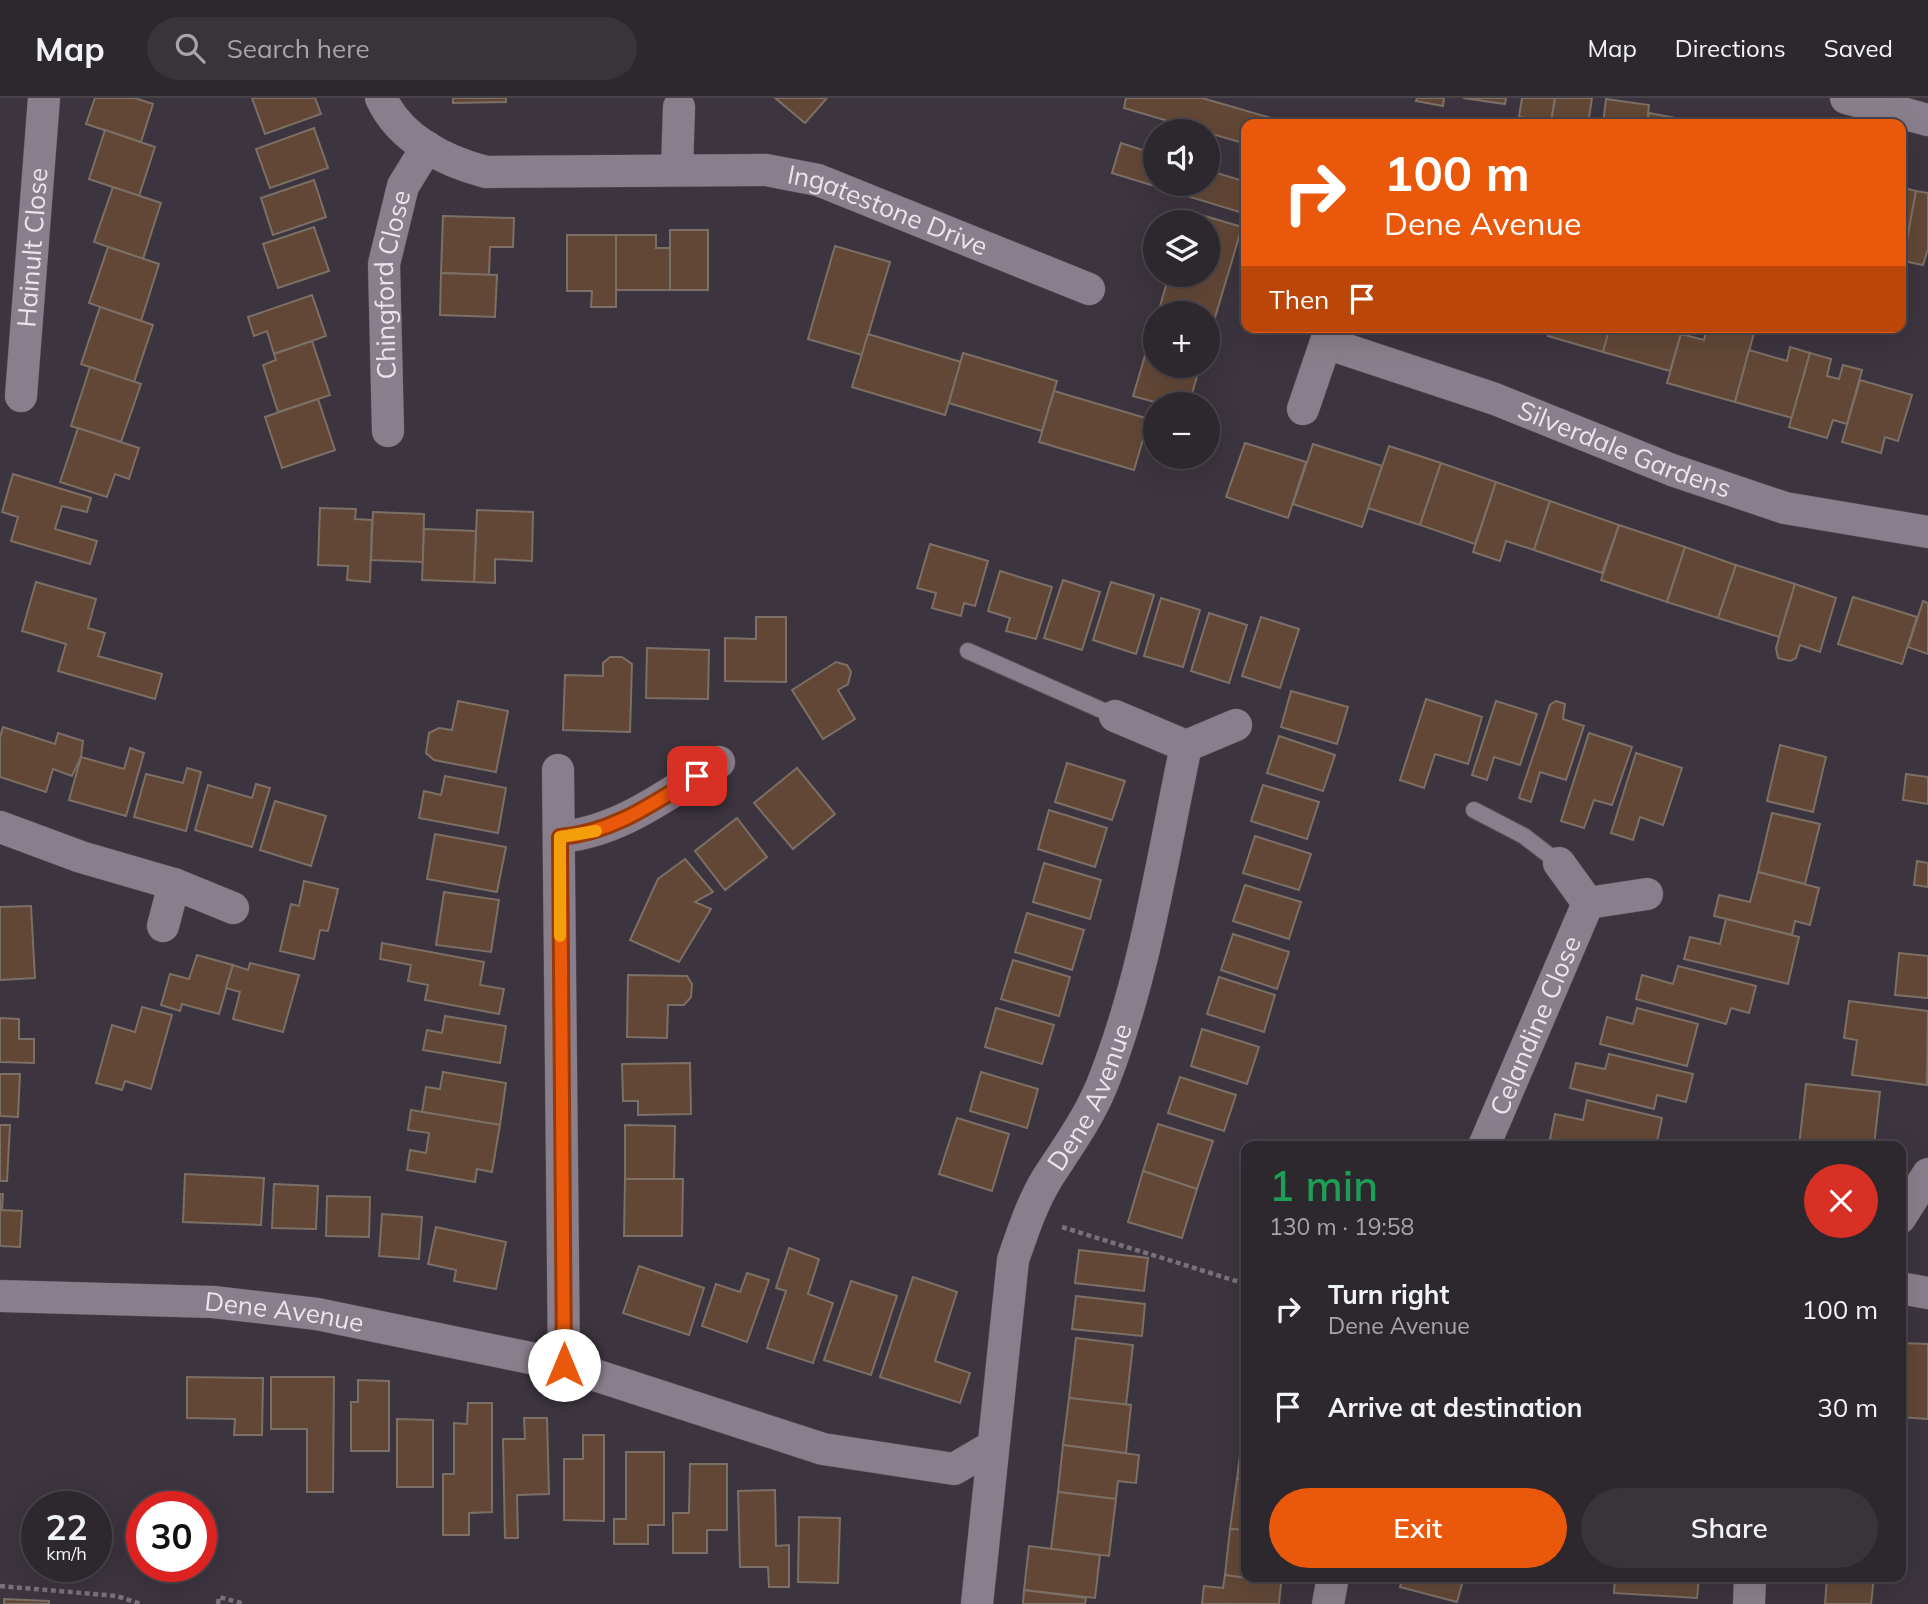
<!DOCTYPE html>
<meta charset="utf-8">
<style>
:root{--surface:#2d272e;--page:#39333a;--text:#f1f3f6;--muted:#a7a5aa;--line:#48444a;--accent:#ea580c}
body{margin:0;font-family:Mulish,sans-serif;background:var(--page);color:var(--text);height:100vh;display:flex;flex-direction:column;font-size:26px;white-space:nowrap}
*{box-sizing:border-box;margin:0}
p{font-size:23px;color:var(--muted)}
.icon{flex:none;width:38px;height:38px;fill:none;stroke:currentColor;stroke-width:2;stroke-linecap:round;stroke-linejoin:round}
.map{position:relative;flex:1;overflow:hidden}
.side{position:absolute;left:1241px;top:1043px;width:665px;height:441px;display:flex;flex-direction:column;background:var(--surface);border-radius:14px;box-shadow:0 7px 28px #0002,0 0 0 2px var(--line)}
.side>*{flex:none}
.hud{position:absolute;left:1241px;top:21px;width:665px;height:214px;border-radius:14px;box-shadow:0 7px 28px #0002,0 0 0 2px var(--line);background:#ea580c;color:#fff;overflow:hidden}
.controls{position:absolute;left:1143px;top:21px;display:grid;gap:14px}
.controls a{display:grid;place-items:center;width:77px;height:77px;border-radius:50%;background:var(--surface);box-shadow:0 7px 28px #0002,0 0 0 2px var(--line);font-size:35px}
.speed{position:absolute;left:21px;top:1393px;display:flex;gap:14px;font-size:35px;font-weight:700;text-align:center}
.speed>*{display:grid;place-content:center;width:91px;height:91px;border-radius:50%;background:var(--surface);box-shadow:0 7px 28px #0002,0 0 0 2px var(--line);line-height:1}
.speed small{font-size:18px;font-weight:400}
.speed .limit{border:10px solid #d22;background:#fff;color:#111}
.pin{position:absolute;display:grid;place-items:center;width:60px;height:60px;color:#fff;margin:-30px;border-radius:14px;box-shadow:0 4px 10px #0006}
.me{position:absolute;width:77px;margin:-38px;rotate:0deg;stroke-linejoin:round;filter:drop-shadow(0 0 5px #0008)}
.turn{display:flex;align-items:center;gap:24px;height:147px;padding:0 28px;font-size:32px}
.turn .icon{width:91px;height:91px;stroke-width:2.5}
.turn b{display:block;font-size:49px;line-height:60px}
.then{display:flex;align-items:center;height:66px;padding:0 28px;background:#0003;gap:14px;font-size:26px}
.round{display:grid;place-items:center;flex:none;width:74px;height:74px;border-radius:37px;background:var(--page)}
.headline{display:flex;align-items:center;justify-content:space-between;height:119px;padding:0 28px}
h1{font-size:42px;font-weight:600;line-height:52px;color:#1e9e55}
.action{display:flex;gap:14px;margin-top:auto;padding:14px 28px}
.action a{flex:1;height:80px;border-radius:42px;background:var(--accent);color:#fff;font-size:28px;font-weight:600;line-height:80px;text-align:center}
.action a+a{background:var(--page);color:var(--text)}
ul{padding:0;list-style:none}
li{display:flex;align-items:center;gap:21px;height:98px;padding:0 28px}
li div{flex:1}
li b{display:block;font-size:26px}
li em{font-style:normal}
header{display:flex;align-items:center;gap:42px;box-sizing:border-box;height:98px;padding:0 35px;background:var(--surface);border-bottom:2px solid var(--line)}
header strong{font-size:33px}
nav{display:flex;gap:38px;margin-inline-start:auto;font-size:24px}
.search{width:490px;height:63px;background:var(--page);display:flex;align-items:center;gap:18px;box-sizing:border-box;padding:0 24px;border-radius:38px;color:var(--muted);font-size:26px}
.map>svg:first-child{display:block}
.building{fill:#624736;stroke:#7c6f66;stroke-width:2}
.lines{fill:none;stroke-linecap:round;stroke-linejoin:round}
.lane-casing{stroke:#575058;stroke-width:18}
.street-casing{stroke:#575058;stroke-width:33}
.path{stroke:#78717a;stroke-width:4.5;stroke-dasharray:5 3.5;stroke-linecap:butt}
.lane{stroke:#897f8c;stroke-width:16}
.street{stroke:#897f8c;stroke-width:32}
.route-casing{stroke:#983908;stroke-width:18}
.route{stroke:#ea580c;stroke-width:12}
.slow{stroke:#f59e0b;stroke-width:12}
.labels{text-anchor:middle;stroke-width:7;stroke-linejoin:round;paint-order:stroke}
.street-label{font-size:26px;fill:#eae5eb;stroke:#322a34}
</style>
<header>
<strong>Map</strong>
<div class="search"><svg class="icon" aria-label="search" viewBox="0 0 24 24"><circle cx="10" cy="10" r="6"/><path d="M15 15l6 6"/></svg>Search here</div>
<nav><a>Map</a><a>Directions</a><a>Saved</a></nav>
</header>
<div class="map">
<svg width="1928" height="1506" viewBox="0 0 1928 1506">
<rect width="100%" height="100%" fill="#3c343e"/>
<g class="building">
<polygon points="95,0 135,0 153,6 141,44 86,26"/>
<polygon points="252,0 315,0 321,16 265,36"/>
<polygon points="453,0 506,0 506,4 453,5"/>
<polygon points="775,0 827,0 805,25"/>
<polygon points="1126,0 1202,0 1292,26 1246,26 1246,46 1124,10"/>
<polygon points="1417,0 1444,0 1443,8 1416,3"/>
<polygon points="1463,0 1506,0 1505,6"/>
<polygon points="1522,0 1555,0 1551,24 1519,19"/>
<polygon points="1555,0 1592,0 1588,26 1551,26"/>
<polygon points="1606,1 1649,7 1647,26 1603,26"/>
<polygon points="1649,15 1692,23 1692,26 1647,26"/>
<polygon points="314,30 328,70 270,90 256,51"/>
<polygon points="105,32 155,49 139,98 89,81"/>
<polygon points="1121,45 1155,56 1155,86 1208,86 1208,72 1246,84 1246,116 1112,75"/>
<polygon points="314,82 326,119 273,137 261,100"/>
<polygon points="113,89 161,105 143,161 94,144"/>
<polygon points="1900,89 1916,93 1905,154 1900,154"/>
<polygon points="1916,93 1928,95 1928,151 1923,167 1903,163"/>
<polygon points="1188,113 1242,129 1208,243 1208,215 1158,215 1169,177 1208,177 1208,124 1185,124"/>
<polygon points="443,118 514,120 513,149 490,149 489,177 441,175"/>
<polygon points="314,129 329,173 278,190 263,146"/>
<rect x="670" y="132" width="38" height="60"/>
<polygon points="567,137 616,137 616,209 591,209 592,193 567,193"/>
<polygon points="616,137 656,137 656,150 670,150 670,192 616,192"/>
<polygon points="835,148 890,164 862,257 808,241"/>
<polygon points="108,149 159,166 141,223 89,205"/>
<polygon points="441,175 497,177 495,219 440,217"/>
<polygon points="312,197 326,238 274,256 267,233 254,238 248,219"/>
<polygon points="100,209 153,227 134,284 81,266"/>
<polygon points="1155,224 1155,268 1200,268 1189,306 1162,306 1133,298"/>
<polygon points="1551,229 1610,229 1603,254 1548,238"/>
<polygon points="1610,229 1683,229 1670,273 1603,254"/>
<polygon points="1707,229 1732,229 1754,235 1735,304 1667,285 1681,236 1704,242"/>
<polygon points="868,236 961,264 945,317 852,289"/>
<polygon points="312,243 330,297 278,314 263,267 276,262 274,256"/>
<polygon points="1790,249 1810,255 1792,320 1735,304 1749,252 1787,263"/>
<polygon points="963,255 1057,283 1042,333 949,305"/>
<polygon points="1810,255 1831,261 1827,278 1839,281 1843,267 1862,272 1847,326 1833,322 1827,340 1789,329"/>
<polygon points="90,269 141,286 121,344 71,328"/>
<polygon points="1860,282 1912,297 1898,343 1885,339 1881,355 1842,344"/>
<polygon points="1054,293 1149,321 1134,372 1039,344"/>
<polygon points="318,301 335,352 282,370 265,319"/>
<polygon points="78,330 139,350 129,381 115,376 107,399 60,384"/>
<polygon points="1245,345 1306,364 1288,420 1226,399"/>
<polygon points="1313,346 1382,368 1362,429 1293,406"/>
<polygon points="1389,348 1441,365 1420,427 1368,410"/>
<polygon points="1441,365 1496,384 1475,446 1420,427"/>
<polygon points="13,376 91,400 87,414 62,408 55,431 97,443 90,466 11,443 18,419 2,414"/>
<polygon points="1496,384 1550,403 1534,452 1506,443 1500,463 1473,454"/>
<polygon points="1550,403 1619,427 1602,475 1534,452"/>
<polygon points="320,410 356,411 355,421 372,422 370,484 347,482 348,468 318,467"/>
<polygon points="477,412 533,414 532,463 495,461 495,485 474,484"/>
<polygon points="373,414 424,416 423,464 371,462"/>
<polygon points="1619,427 1685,449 1667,504 1601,482"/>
<polygon points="424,431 476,433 474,484 422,482"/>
<polygon points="930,446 988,463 975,508 964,505 961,518 932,510 936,495 917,490"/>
<polygon points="1685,449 1736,467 1718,520 1667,504"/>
<polygon points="1736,467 1795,486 1779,539 1718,520"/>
<polygon points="1000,473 1052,489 1036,541 1006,533 1010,520 988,513"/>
<polygon points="1063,482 1100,494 1082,552 1044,540"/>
<polygon points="36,484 96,501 88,530 105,535 98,558 162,576 155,601 58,573 66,546 22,533"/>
<polygon points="1111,484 1154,497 1136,556 1093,542"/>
<polygon points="1795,486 1836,500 1820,554 1800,547 1796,560 1790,563 1778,560 1776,550"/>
<polygon points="1853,499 1917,519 1902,566 1838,546"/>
<polygon points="1161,500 1200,512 1183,569 1144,558"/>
<polygon points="1923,503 1928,505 1928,556 1908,549"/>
<polygon points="1209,515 1247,527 1229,585 1191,573"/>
<polygon points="756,519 786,519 786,584 725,583 725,540 756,541"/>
<polygon points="1261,519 1299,531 1280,590 1242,578"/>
<polygon points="647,550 709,552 708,601 646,600"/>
<polygon points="610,559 622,559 632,566 630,634 563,632 565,577 603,578 603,565"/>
<polygon points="836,564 847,567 851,574 848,586 838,592 855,621 823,641 792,592"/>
<polygon points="1291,593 1348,609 1337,646 1281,629"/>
<polygon points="1426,601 1482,619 1468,666 1435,656 1424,690 1400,682"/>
<polygon points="458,603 508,613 496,674 434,662 426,655 429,635 439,630 452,632"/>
<polygon points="1496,603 1537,616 1520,667 1494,659 1487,682 1472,677"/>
<polygon points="1556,603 1565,606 1563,621 1584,628 1566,682 1540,674 1531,704 1519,700 1550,607"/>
<polygon points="3,629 55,646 58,635 83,643 81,659 72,678 53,671 46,694 0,679 0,639"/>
<polygon points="1589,635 1632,649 1612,707 1594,702 1584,730 1561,723"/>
<polygon points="1279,638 1335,657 1323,693 1267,675"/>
<polygon points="1780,647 1826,659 1813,714 1767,703"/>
<polygon points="130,650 144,655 126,718 69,702 81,659 124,671"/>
<polygon points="1636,655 1682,670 1663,727 1640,719 1633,742 1611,735"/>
<polygon points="1067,665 1125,683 1112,722 1055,704"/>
<polygon points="187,670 201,674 186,733 134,719 146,676 183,685"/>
<polygon points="797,670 835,716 793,751 754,705"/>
<polygon points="1906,676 1928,679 1928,706 1903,702"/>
<polygon points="445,678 506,690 498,735 419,720 424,693 441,697"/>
<polygon points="256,686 270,690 252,749 195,732 208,687 252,700"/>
<polygon points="1263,687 1319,704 1307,741 1251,723"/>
<polygon points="275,703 326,718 311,768 260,752"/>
<polygon points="1049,712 1107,730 1095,769 1038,751"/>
<polygon points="1772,715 1820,726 1805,786 1758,774"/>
<polygon points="737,720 767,759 725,792 695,753"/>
<polygon points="435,736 506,749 497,794 427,781"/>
<polygon points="1255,738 1311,756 1299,792 1243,775"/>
<polygon points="685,761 713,794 695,804 711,811 679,864 630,842 658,781"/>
<polygon points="1917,763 1928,765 1928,789 1914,787"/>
<polygon points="1044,765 1101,782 1090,821 1033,804"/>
<polygon points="1758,774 1819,790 1810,827 1795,823 1792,837 1714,818 1719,797 1750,804"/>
<polygon points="304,783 338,791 328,833 320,832 314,861 280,853 291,806 299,808"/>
<polygon points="1245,787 1301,804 1289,841 1233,823"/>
<polygon points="444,794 499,802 491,854 436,847"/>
<polygon points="31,808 35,880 0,882 0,809"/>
<polygon points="1027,815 1084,832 1072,872 1015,854"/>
<polygon points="1726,821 1799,839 1788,886 1684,861 1690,839 1720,846"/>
<polygon points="1233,836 1289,854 1277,891 1221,872"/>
<polygon points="382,845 484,864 480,887 504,891 499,916 425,902 428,887 408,883 411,867 380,861"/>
<polygon points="1899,855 1928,858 1928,900 1895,897"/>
<polygon points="197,857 233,867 219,916 182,906 180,913 161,907 170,876 189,881"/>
<polygon points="1013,862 1070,879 1059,918 1001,901"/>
<polygon points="250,865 299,877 283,934 233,921 240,894 226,890 233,867 248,872"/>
<polygon points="1678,868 1756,888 1749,915 1731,910 1726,926 1636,901 1642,877 1673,886"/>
<polygon points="628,877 687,878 692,886 691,899 684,907 668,907 667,940 627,939"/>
<polygon points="1219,879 1275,897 1264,934 1207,916"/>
<polygon points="1849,903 1928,913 1927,987 1852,977 1857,942 1844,940"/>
<polygon points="142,909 172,917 151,991 125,983 122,992 96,985 112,927 135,934"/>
<polygon points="996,910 1054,927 1042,966 985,949"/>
<polygon points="1637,910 1698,926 1687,968 1600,946 1607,919 1633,926"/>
<polygon points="445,918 506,928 500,965 423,952 427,932 442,935"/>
<polygon points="0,920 19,921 19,941 34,941 34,965 0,964"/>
<polygon points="1202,931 1259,949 1247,986 1191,968"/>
<polygon points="1609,956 1693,976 1686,1004 1657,997 1654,1011 1570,990 1576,965 1605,971"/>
<polygon points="690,965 691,1016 638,1017 638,1003 623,1003 622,966"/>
<polygon points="443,974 506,985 500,1027 422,1014 426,989 440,991"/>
<polygon points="981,974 1038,991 1027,1030 970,1013"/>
<polygon points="0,976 20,976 18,1019 0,1018"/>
<polygon points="1180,979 1236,997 1224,1033 1168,1015"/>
<polygon points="1806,986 1880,994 1874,1048 1799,1048"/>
<polygon points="1587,1002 1662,1020 1656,1048 1638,1043 1637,1048 1580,1048 1550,1041 1555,1016 1583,1022"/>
<polygon points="411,1012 500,1027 492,1074 477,1071 475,1084 407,1072 410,1052 426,1055 429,1035 408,1032"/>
<polygon points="957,1020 1009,1036 992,1093 939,1076"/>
<polygon points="1158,1026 1213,1043 1197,1091 1143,1073"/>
<polygon points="0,1027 10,1027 7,1083 0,1083"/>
<polygon points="625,1027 675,1028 674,1082 625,1081"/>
<polygon points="1143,1073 1197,1091 1182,1140 1128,1124"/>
<polygon points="185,1076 264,1080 261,1127 183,1124"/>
<polygon points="625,1081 683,1081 682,1138 624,1138"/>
<polygon points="274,1086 318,1088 316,1131 272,1130"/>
<polygon points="0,1096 3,1096 2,1112 22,1113 20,1149 0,1148"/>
<polygon points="327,1098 370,1099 369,1139 326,1138"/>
<polygon points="382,1116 422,1119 419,1161 379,1158"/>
<polygon points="436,1129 506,1144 496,1191 454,1183 456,1172 428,1166"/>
<polygon points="789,1150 819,1161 808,1196 833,1205 813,1265 767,1250 786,1193 776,1190"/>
<polygon points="1079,1152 1148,1160 1144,1193 1075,1185"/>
<polygon points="639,1168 704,1190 689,1237 623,1215"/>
<polygon points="747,1175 769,1182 747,1244 702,1228 716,1186 740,1194"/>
<polygon points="913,1179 957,1194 935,1263 970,1275 960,1305 880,1279"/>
<polygon points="851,1183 897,1198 871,1277 824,1262"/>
<polygon points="1076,1198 1145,1206 1142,1238 1072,1231"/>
<polygon points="1076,1240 1133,1247 1126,1307 1069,1300"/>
<polygon points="1902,1245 1928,1246 1928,1321 1900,1319"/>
<polygon points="187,1279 263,1280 262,1337 234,1337 235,1321 187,1320"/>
<polygon points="271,1279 334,1279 333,1394 307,1394 307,1331 271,1331"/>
<polygon points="358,1282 389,1283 389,1353 351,1353 351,1304 358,1304"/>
<polygon points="1069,1300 1131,1307 1126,1355 1063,1347"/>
<polygon points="468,1305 492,1305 492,1414 469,1415 469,1437 443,1437 443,1376 454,1376 454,1325 467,1326"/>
<polygon points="524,1320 547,1320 549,1396 517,1397 518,1440 505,1440 503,1341 525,1341"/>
<polygon points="397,1321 433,1322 433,1389 397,1389"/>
<polygon points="1243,1334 1246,1334 1246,1382 1237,1381"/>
<polygon points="583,1337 604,1337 604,1423 564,1422 564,1361 583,1361"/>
<polygon points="1900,1341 1904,1341 1900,1415"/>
<polygon points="1063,1347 1139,1357 1136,1385 1118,1383 1116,1401 1058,1394"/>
<polygon points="626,1354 664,1354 664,1427 648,1427 648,1446 614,1446 614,1421 626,1421"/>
<polygon points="690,1366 727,1366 727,1432 707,1432 707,1455 673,1455 673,1415 689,1415"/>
<polygon points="1237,1381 1246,1382 1246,1432 1230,1431"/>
<polygon points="775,1392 776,1448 789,1447 789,1489 769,1489 768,1469 740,1469 738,1393"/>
<polygon points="1058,1394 1116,1401 1109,1458 1051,1451"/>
<polygon points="799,1419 840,1420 838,1485 798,1484"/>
<polygon points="1230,1431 1246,1432 1246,1479 1282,1479 1281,1485 1225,1477"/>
<polygon points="1029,1448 1100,1457 1095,1500 1024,1492"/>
<polygon points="1225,1477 1281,1485 1279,1506 1202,1506 1204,1488 1223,1490"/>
<polygon points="1403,1479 1464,1479 1457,1504 1400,1489"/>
<polygon points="1615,1479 1699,1479 1697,1500 1614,1495"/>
<polygon points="1827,1479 1874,1479 1871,1506 1825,1506"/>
<polygon points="1024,1492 1086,1500 1085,1506 1023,1506"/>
<polygon points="4,1501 49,1503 49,1506 4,1506"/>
</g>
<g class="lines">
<g class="lane-casing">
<g id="lane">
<polyline points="968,553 1115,618"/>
<polyline points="1474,712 1524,738 1559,765"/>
</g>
</g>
<g class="street-casing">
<g id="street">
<path id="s1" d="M381 0C400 41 444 63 486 74L766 72 818 82 1089 191"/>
<polyline points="1846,0 1928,22"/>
<polyline points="677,72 679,9"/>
<path id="s2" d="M1326 245 1495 301 1672 372 1785 410 1928 434"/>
<path id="s3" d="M21 298 44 0"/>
<polyline points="1303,311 1331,229"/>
<path id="s4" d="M388 333 384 166 403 88 427 49"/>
<polyline points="1115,618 1186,648"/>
<polyline points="558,672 564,1267"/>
<polyline points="0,729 81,759 174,786 233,810"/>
<path d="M560 739C620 734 669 695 719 664"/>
<polyline points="1559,765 1588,805"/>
<polyline points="163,828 174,786"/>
<path id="s5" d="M1484 1048 1588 805 1647 796"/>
<polyline points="1900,1120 1928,1076"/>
<polyline points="1900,1190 1928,1195"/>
<path id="s6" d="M0 1198 213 1204 317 1216 564 1267 823 1351 954 1371 993 1348"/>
<path id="s7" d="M977 1506 1013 1162C1023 1133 1032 1105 1048 1079 1068 1048 1088 1021 1102 987 1145 880 1162 761 1186 648L1236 627"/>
<polyline points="1328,1506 1333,1479"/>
<polyline points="1749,1506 1750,1479"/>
</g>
</g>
<g class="path">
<polyline points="1062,1129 1246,1186"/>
<polyline points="0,1488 117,1498 141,1506"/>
<polyline points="218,1506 219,1499 245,1506"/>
</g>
<use href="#lane" class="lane"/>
<use href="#street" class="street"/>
</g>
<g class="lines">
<g class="route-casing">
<path id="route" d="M564 1267 560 739C612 735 654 705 697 678"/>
</g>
<use href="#route" class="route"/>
<polyline class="slow" points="560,838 560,739 596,733"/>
</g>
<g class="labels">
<g class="street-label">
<text dy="9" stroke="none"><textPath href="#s1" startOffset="541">Ingatestone Drive</textPath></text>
<text dy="9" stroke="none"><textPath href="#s3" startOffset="149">Hainult Close</textPath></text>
<text dy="9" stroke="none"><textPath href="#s4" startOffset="147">Chingford Close</textPath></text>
<text dy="9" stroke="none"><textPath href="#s2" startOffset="317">Silverdale Gardens</textPath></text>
<text dy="9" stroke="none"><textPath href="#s5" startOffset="131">Celandine Close</textPath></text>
<text dy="9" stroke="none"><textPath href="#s7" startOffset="527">Dene Avenue</textPath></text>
<text dy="9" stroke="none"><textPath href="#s6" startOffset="285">Dene Avenue</textPath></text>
</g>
</g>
</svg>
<div class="controls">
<a><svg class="icon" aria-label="sound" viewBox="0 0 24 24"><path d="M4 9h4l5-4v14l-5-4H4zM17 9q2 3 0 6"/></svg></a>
<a><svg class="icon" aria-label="layers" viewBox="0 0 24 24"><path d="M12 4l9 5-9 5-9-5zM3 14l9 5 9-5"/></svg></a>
<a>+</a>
<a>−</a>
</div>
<div class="speed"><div>22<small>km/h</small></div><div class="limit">30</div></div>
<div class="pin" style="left:697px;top:678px;background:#d93025"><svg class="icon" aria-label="arrive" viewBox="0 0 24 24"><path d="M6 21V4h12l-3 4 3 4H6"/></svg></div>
<svg class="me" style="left:564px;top:1267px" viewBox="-20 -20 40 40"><circle r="19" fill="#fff"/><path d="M0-13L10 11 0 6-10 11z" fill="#ea580c"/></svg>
<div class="hud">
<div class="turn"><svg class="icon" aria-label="right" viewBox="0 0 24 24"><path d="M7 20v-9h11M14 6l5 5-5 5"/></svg><div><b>100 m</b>Dene Avenue</div></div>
<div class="then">Then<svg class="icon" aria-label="arrive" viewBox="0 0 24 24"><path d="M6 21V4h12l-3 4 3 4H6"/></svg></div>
</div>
<section class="side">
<div class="headline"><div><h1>1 min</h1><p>130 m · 19:58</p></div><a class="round" style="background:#d93025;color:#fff"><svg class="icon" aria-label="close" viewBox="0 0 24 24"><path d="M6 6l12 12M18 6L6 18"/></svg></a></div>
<ul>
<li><svg class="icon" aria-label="right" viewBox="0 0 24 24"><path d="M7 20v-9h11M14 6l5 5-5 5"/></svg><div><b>Turn right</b><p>Dene Avenue</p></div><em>100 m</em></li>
<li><svg class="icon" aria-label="arrive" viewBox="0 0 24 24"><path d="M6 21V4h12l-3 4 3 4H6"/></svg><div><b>Arrive at destination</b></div><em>30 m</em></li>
</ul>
<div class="action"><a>Exit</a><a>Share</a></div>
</section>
</div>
